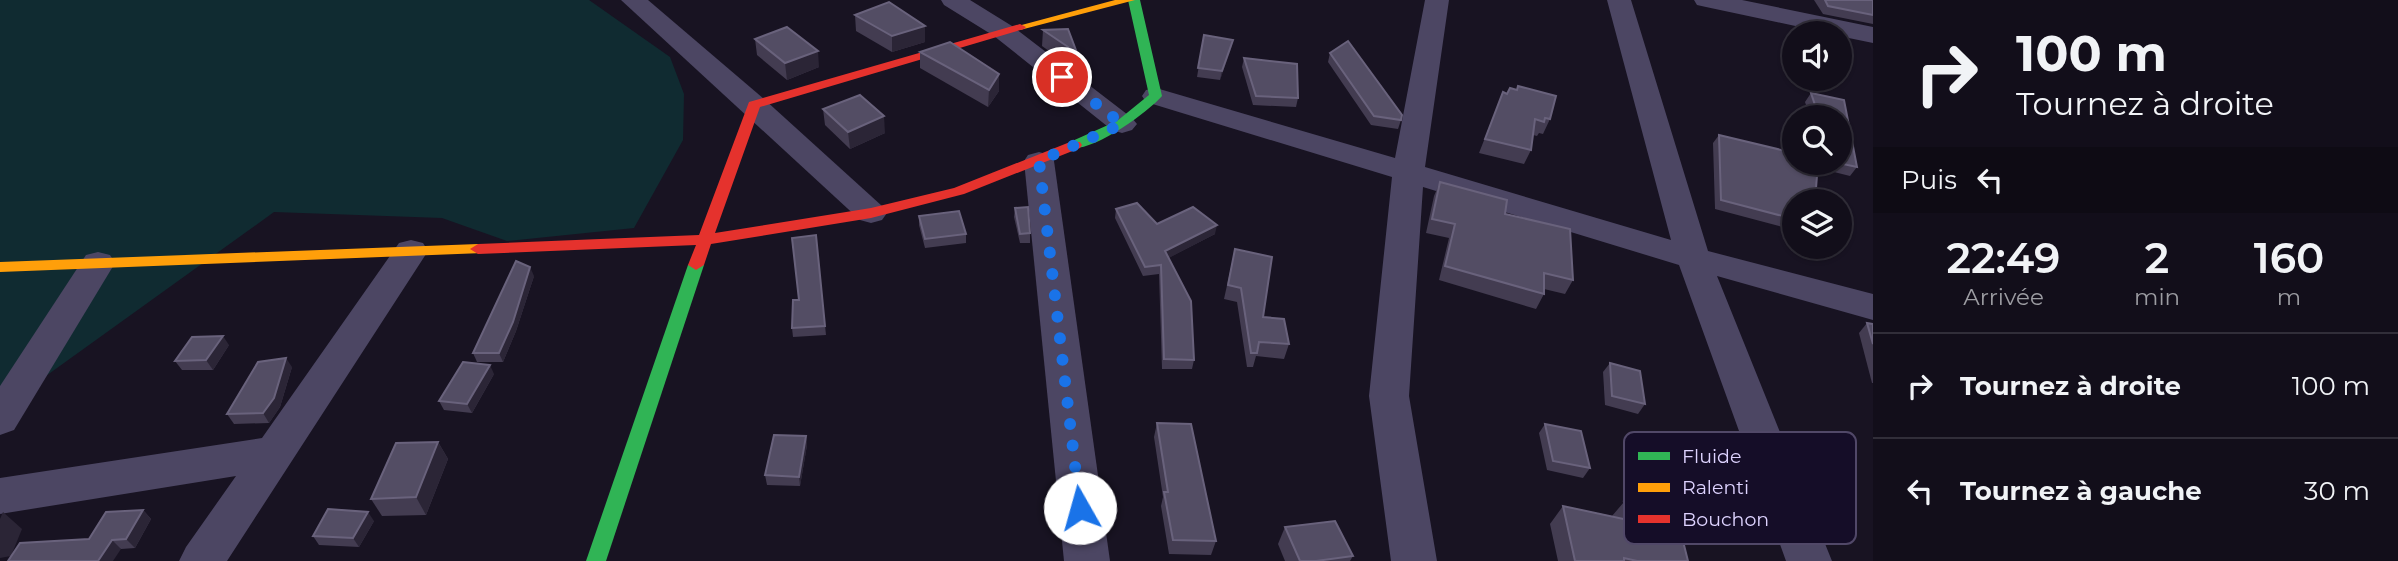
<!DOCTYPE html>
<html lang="fr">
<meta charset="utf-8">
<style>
:root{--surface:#120e1a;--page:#1f1c27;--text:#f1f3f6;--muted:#9c9ca2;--line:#312e39}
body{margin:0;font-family:Montserrat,sans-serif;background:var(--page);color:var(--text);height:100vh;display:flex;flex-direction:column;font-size:26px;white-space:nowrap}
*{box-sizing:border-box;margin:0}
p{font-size:23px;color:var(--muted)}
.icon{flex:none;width:38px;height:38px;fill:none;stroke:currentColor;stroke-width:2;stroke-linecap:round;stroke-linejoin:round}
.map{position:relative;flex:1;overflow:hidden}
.drawer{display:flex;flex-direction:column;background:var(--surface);width:525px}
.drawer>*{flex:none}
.hud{background:#120e1a;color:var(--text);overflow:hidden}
.buttons{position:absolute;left:1782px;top:21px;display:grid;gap:14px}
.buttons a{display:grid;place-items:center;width:70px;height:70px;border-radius:50%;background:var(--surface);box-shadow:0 2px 5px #0004,0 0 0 2px var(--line);font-size:35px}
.pin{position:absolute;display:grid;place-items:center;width:60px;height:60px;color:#fff;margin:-30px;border:4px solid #fff;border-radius:50%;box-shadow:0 2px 7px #0007}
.me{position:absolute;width:77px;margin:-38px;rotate:353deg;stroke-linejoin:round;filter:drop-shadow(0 0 5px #0008)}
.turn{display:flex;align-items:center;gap:24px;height:147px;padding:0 28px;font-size:32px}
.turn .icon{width:91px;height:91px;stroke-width:2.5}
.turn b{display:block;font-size:49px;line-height:60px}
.then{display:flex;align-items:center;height:66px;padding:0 28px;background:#0003;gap:14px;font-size:26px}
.eta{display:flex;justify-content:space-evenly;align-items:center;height:119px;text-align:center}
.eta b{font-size:42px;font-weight:600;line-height:49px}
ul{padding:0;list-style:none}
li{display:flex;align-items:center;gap:21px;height:105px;padding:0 28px;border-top:2px solid var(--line)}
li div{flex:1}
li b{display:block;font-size:26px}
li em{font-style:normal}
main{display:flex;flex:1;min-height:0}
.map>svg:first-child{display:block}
.green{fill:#102b31}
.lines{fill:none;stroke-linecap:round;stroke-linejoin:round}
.street{fill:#4c4663;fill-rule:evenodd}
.fast{fill:#30b455;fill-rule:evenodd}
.slow{fill:#ff9f0a;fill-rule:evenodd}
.jam{fill:#e5322d;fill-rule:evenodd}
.wall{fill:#433c51}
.shaded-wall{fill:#2b2536}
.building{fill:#534d64;stroke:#69627c;stroke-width:2}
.route{stroke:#1a73e8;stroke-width:12;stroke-dasharray:0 21.6}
.key{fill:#150d28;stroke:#514868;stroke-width:2}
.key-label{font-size:19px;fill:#ded3ff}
</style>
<main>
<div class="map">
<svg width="1873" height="561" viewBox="0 0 1873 561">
<rect width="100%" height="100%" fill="#181322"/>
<polygon class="green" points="0,0 589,0 670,57 684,94 683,140 634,228 507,241 442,218 274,212 0,409"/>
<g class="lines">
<g class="street">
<polygon points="621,0 648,0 764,99 882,206 887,213 882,220 871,223 860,220"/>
<polygon points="941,0 970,0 1012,26 1132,118 1137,124 1132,130 1122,133 1112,130 994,36 944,5"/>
<polygon points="1425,0 1449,0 1425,167 1671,240 1607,0 1631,0 1708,251 1873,294 1873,320 1717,276 1832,561 1786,561 1679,265 1423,187 1409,396 1437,561 1391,561 1369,396 1392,177 1146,102 1142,96 1146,90 1156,88 1395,158"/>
<polygon points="1694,0 1742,0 1873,27 1873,43 1839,36 1839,33 1828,33 1706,7 1697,5"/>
<polygon points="1039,152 1050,155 1054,161 1110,561 1064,561 1024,161 1028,155"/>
<polygon points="411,240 423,243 428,251 227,561 179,561 186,547 236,476 0,514 0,478 262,438 399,243"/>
<polygon points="98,252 110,255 115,263 14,430 0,435 0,386 86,255"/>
</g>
<g class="fast">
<path d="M1128 0H1140L1162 96C1147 113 1093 152 1070 148L1068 145 1070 142 1117 121 1149 95Z"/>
<polygon points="696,260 704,265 606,561 586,561 688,265"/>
</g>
<g class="slow">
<polygon points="1115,0 1135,0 1020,30 1014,27"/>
<polygon points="478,244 483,245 486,249 483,253 0,272 0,262"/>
</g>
<polygon class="jam" points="1020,24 1026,27 1024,29 760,107 715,233 871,208 954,188 1070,142 1080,142 1082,145 1080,148 964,194 871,218 711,244 704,265 696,270 688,265 696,245 478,254 470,249 478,244 699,235 749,102"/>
</g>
<g class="wall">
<polygon points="1814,0 1873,0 1873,24 1823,14"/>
<polygon points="855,15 925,26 925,42 892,52 856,31"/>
<polygon points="1043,30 1077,53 1075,70 1042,46"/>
<polygon points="1204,35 1233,40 1220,80 1197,77"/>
<polygon points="755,39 819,67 787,80 757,55"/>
<polygon points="920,52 999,74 999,91 988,107 920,68"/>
<polygon points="1330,53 1401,120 1398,129 1371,125 1328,62"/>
<polygon points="1244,58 1298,98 1296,107 1253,105 1242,67"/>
<polygon points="1503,92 1550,119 1543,134 1539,133 1537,136 1533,135 1531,150 1524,164 1479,153"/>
<polygon points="1811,93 1844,100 1857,167 1850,176 1826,170 1824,163 1839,163 1839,117 1810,117 1805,102"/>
<polygon points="823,109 885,133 850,149 825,125"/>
<polygon points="1719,135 1794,201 1794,230 1715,209 1713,143"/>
<polygon points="1440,182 1505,214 1573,280 1565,294 1544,289 1544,294 1536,309 1439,280 1449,238 1426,233 1434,196"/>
<polygon points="1015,208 1030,233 1030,243 1020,243 1014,217"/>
<polygon points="1116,209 1157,224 1215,234 1168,258 1194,360 1192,369 1162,369 1159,274 1143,276 1115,218"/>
<polygon points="919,216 966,234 966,243 925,248 919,225"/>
<polygon points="816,235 826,335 793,337 792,328"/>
<polygon points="1235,249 1263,317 1289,344 1284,359 1256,356 1253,367 1247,367 1237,302 1224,299"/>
<polygon points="534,276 516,331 503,362 477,362 473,353"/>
<polygon points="1867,323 1873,324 1873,383 1872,383 1859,333"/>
<polygon points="229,345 213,370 182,370 175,361"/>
<polygon points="1610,363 1645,404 1638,414 1605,405 1603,372"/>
<polygon points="292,367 280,407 269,423 234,424 227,414"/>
<polygon points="494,374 472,413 444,410 439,401"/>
<polygon points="1157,423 1216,541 1211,555 1169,554 1161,506 1163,497 1154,437"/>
<polygon points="1545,424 1590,468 1583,478 1547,470 1539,433"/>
<polygon points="806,436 807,445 800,486 767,485 765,475"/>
<polygon points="438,442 448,459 426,515 382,516 371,499"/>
<polygon points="1624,502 1688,561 1558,561 1550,524 1563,506 1612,516"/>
<polygon points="143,510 151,519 135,548 121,549 89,539"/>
<polygon points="374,521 359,547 319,545 313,536"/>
<polygon points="1285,527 1353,556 1350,561 1285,561 1278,544"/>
</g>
<g class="shaded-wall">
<polygon points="925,26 925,42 892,52 892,36"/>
<polygon points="1233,40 1231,49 1220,80 1222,71"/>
<polygon points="818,51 819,67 787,80 785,63"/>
<polygon points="999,74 999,91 988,107 989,90"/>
<polygon points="884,116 885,133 850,149 848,132"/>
<polygon points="1217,225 1215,234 1163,261 1165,251"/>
<polygon points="530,267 534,276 516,331 503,362 499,353"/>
<polygon points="223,336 229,345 213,370 206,360"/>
<polygon points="286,358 292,367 280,407 269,423 263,413"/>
<polygon points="490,365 494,374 472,413 467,404"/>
<polygon points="806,436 807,445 800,486 799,477"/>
<polygon points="438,442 448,459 426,515 416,497"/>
<polygon points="143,510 151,519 135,548 126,539"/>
<polygon points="3,512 22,529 11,556 0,558 0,519"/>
<polygon points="368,512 374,521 359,547 353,538"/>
<polygon points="112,540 121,549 113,561 98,561"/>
</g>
<g class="building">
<polygon points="1825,0 1873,0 1873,15 1828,6"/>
<polygon points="889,2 925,26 892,36 855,15"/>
<polygon points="787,27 818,51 785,63 755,39"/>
<polygon points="1068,29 1077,53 1043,30"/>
<polygon points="1204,35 1233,40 1222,71 1198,68"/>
<polygon points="1348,41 1402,115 1401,120 1374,116 1330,53"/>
<polygon points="950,42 999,74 989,90 920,52"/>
<polygon points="1244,58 1297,64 1298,98 1256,96"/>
<polygon points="1518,86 1556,96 1550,119 1545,118 1544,122 1535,119 1531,150 1485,139 1503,92 1507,94 1510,88 1517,90"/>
<polygon points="1811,93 1844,100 1857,167 1838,163 1839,117 1819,117"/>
<polygon points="860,95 884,116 848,132 823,109"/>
<polygon points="1719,135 1794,153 1794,163 1818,163 1815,201 1794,201 1794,219 1721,200"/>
<polygon points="1440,182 1507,200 1505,214 1570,229 1573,280 1544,273 1544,294 1445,266 1455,224 1432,219"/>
<polygon points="1137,203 1157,224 1193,207 1217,225 1165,251 1191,301 1194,360 1164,359 1161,265 1145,267 1116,209"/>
<polygon points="1028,207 1030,233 1020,234 1015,208"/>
<polygon points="959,211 966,234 925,239 919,216"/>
<polygon points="816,235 825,326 792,328 793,300 799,300 792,238"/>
<polygon points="1235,249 1272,257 1263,317 1284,319 1289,344 1259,342 1257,353 1251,353 1241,288 1228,285"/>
<polygon points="516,261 530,267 513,322 499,353 473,353"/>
<polygon points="1867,323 1873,324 1873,344"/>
<polygon points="223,336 206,360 175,361 192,337"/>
<polygon points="286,358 274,398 263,413 227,414 258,362"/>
<polygon points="463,362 490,365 467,404 439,401"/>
<polygon points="1610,363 1640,371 1645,404 1612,396"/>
<polygon points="1157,423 1191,424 1216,541 1173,540 1164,492 1168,492"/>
<polygon points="1545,424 1581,431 1590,468 1553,461"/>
<polygon points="774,435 806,436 799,477 765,475"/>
<polygon points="438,442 416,497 371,499 396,443"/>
<polygon points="1624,502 1676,513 1688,561 1637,561 1624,558 1624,561 1575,561 1563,506 1628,520"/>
<polygon points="328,509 368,512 353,538 313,536"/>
<polygon points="143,510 126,539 112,540 98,561 8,561 20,543 89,539 106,512"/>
<polygon points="1335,521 1353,556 1316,561 1300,561 1285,527"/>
</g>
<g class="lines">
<polyline class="route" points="1062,77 1122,124 1039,161 1080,508"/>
</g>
<rect x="1624" y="432" width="232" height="112" rx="10" class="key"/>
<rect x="1638" y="452" width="32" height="8" fill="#30b455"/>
<rect x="1638" y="483" width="32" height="9" fill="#ff9f0a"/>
<rect x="1638" y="515" width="32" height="8" fill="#e5322d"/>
<g class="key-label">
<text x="1682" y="463">Fluide</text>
<text x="1682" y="494">Ralenti</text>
<text x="1682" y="526">Bouchon</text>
</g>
</svg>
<div class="buttons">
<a><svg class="icon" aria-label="sound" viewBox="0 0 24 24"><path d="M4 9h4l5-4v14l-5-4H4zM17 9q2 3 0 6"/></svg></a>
<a><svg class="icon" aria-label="search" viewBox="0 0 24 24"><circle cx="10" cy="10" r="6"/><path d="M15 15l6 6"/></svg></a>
<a><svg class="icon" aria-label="layers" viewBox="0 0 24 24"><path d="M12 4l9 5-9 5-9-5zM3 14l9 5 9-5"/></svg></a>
</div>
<div class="pin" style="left:1062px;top:77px;background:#d93025"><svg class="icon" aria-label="arrive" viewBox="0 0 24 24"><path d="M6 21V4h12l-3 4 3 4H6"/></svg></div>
<svg class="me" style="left:1080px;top:508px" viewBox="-20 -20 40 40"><circle r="19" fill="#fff"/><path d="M0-13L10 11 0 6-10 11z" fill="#1a73e8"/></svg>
</div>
<section class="drawer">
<div class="hud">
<div class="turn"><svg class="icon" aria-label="right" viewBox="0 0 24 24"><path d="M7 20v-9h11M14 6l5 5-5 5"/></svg><div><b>100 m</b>Tournez à droite</div></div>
<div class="then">Puis<svg class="icon" aria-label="left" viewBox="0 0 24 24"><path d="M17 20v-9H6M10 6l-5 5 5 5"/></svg></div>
</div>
<div class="eta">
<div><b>22:49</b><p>Arrivée</p></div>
<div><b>2</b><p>min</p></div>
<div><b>160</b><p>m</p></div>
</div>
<ul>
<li><svg class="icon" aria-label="right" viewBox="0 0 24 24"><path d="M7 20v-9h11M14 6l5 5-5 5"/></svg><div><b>Tournez à droite</b></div><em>100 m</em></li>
<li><svg class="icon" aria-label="left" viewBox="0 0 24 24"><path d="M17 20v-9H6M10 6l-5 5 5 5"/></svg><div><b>Tournez à gauche</b></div><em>30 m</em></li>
</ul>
</section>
</main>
